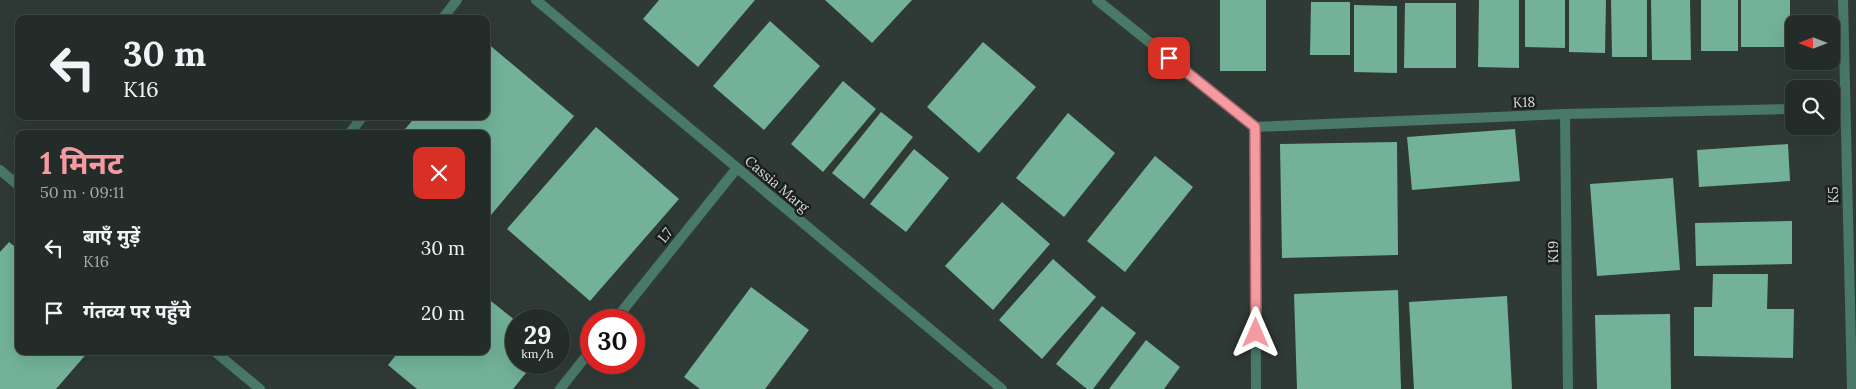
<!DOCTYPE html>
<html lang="hi">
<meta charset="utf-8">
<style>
:root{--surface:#232c28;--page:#2b3430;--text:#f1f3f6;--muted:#a3a7a8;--line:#404845;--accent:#f49aa0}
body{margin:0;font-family:Lora,"Noto Sans Devanagari",serif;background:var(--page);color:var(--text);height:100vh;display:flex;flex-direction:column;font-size:19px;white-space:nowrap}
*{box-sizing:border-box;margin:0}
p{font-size:16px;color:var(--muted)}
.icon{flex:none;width:28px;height:28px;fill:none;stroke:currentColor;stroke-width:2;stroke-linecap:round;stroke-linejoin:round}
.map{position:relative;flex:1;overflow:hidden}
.panel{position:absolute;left:15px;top:130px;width:475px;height:225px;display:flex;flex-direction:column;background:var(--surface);border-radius:10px;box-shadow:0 5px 20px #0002,0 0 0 1px var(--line)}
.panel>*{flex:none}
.banner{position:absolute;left:15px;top:15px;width:475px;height:105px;border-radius:10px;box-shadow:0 5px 20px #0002,0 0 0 1px var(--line);background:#232c28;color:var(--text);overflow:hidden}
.needle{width:32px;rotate:270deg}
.buttons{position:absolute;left:1785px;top:15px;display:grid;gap:10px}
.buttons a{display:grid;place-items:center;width:55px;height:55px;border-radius:10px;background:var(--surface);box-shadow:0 5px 20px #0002,0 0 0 1px var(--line);font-size:25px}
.speed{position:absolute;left:505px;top:309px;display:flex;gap:10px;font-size:25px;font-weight:700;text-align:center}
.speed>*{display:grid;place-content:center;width:65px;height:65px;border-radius:50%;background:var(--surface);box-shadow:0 5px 20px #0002,0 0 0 1px var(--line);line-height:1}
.speed small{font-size:12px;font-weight:400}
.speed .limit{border:8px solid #d22;background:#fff;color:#111}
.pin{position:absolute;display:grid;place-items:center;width:42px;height:42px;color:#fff;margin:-21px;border-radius:10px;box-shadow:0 2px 8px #0006}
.me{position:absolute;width:55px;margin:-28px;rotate:0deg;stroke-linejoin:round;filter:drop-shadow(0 0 4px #0008)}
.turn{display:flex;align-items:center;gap:18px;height:105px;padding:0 25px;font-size:22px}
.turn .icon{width:65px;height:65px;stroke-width:2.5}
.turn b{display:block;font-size:35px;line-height:42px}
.round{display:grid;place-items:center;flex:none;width:52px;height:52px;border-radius:10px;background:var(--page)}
.headline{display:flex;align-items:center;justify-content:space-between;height:85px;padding:0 25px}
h1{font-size:30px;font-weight:700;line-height:38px;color:var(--accent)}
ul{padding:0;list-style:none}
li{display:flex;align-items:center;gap:15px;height:65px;padding:0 25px}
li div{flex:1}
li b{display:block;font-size:19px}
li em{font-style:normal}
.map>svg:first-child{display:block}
.building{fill:#73b299}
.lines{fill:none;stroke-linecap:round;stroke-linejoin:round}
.street{stroke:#497a67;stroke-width:10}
.route-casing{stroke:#9f6468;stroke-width:12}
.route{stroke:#f49aa0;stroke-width:9}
.labels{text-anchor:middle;stroke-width:5;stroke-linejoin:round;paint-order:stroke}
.street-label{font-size:14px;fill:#d5dcd9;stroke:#1b201e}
</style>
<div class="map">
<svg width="1856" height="389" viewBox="0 0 1856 389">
<rect width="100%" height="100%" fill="#2f3a36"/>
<g class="building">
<polygon points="659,0 755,0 698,67 643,19"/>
<polygon points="825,0 912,0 872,43"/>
<rect x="1220" y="0" width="46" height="71"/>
<polygon points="1479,0 1519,0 1519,68 1478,67"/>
<polygon points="1525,0 1565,0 1565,48 1525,47"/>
<polygon points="1569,0 1606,0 1605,53 1569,52"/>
<polygon points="1611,0 1647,0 1647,57 1612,57"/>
<polygon points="1651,0 1690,0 1691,60 1652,60"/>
<rect x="1701" y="0" width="37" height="51"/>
<rect x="1741" y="0" width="49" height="47"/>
<polygon points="1311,2 1350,2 1350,55 1310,55"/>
<polygon points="1405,3 1456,3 1456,68 1404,68"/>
<polygon points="1354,5 1397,6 1397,73 1354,72"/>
<polygon points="770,21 820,66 764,130 713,86"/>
<polygon points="486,42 574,116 486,221 486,134 401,134 416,116 486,116"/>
<polygon points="983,42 1036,87 979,153 927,107"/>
<polygon points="843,81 876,109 823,172 791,144"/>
<polygon points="881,112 913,137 864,199 832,173"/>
<polygon points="1068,113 1115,153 1064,217 1016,178"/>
<polygon points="596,127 679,199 590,301 507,229"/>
<polygon points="1515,129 1520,181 1412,190 1407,137"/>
<polygon points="1397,142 1398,255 1282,258 1280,144"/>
<polygon points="1788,144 1790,181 1699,187 1697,150"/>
<polygon points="914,149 949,178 906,232 870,204"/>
<polygon points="1155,156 1193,187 1125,272 1087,241"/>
<polygon points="1673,178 1680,270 1597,276 1590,184"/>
<polygon points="1002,202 1050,244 993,310 945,266"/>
<polygon points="1792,221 1792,264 1696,266 1695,223"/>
<polygon points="9,242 19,250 19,351 89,351 56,389 0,389 0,252"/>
<polygon points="1053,259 1096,297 1042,359 999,320"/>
<polygon points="1713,274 1768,274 1767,309 1794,309 1793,358 1694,356 1694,307 1712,307"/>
<polygon points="751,287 809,330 765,389 700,389 684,377"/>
<polygon points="1398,290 1401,389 1297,389 1294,294"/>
<polygon points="1507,296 1512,389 1414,389 1409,302"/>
<polygon points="486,297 516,321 516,362 535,362 513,389 417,389 388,365 399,351 486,351"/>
<polygon points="1102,306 1136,333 1093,389 1087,389 1056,364"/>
<polygon points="1670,314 1671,389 1597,389 1595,315"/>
<polygon points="1146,340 1180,367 1164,389 1109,389"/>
</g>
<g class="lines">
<g class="street">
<polyline points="536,0 1002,389"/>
<polyline points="1097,0 1255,127"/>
<polyline points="1843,0 1852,389"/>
<polyline points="442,19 457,0"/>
<polyline points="1831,108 1845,107"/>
<polyline points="1565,114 1568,389"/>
<polyline points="1255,127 1565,114 1794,109"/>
<polyline points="1255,127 1256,389"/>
<polyline points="349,134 363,116"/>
<polyline points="0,170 19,186"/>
<polyline points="615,320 737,168"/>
<polyline points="214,351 260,389"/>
<polyline points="560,389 591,350"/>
</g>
</g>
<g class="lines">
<g class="route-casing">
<polyline id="route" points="1169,58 1255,127 1256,333"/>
</g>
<use href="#route" class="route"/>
</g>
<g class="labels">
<g class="street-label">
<text transform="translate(1524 102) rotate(-2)" y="5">K18</text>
<text transform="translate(777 184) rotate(40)" y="5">Cassia Marg</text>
<text transform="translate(1833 195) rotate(-91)" y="5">K5</text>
<text transform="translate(665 235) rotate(-51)" y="5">L7</text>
<text transform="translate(1553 252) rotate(-91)" y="5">K19</text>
</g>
</g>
</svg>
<div class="buttons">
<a><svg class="needle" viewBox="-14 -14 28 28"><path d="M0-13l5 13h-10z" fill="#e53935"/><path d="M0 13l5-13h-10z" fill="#a3a7a8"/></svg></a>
<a><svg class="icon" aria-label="search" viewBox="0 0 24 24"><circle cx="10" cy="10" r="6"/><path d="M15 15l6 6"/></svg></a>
</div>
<div class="speed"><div>29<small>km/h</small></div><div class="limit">30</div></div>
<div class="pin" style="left:1169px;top:58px;background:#d93025"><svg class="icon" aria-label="arrive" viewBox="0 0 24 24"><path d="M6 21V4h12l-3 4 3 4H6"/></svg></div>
<svg class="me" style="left:1256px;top:333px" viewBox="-20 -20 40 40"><path d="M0-17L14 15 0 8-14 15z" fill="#f49aa0" stroke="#fff" stroke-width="4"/></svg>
<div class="banner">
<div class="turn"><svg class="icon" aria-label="left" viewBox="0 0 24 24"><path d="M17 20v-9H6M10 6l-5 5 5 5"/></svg><div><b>30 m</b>K16</div></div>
</div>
<section class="panel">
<div class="headline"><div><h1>1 मिनट</h1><p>50 m · 09:11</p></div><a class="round" style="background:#d93025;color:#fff"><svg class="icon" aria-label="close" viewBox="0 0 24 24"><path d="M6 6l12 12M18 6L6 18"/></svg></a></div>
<ul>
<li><svg class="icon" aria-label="left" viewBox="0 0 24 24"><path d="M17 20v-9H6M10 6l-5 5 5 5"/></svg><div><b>बाएँ मुड़ें</b><p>K16</p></div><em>30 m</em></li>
<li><svg class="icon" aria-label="arrive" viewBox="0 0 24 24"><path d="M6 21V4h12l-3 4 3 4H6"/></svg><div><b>गंतव्य पर पहुँचे</b></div><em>20 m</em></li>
</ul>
</section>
</div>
